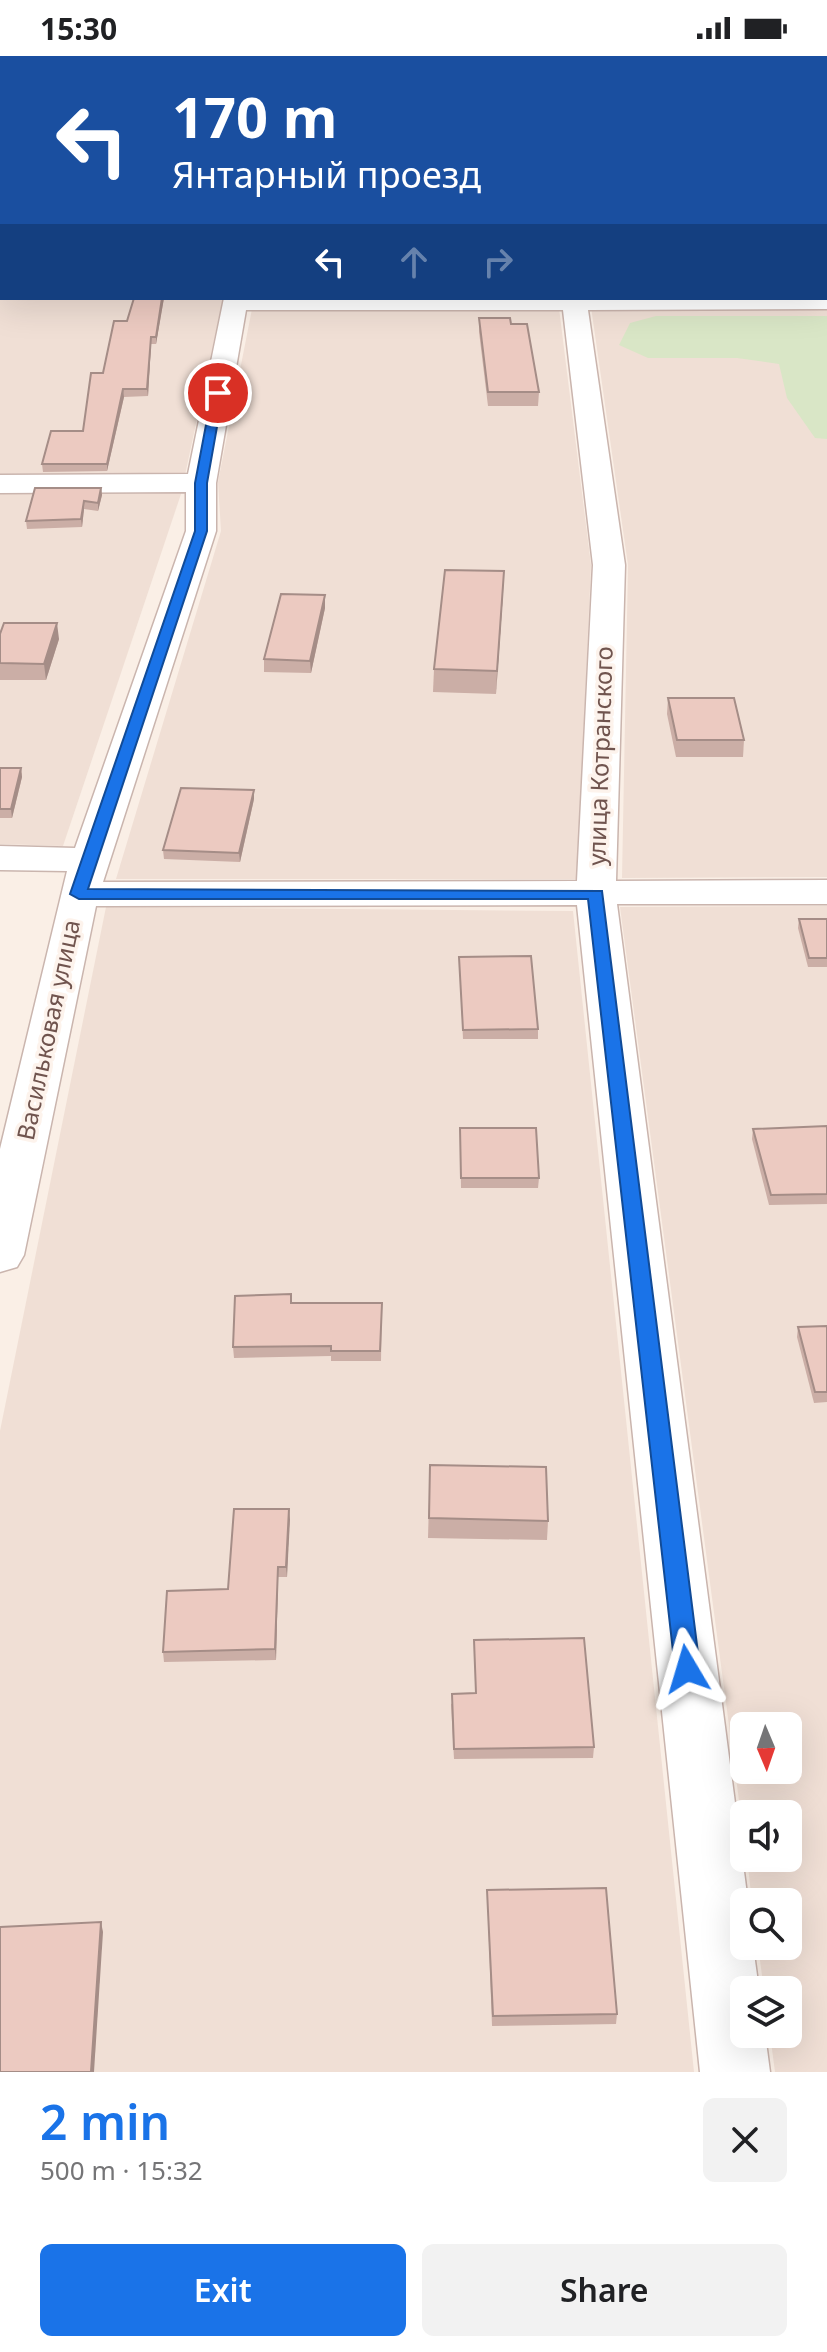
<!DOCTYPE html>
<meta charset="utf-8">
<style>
:root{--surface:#fff;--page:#f2f2f2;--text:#202124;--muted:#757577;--accent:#1a73e8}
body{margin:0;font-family:"Noto Sans",sans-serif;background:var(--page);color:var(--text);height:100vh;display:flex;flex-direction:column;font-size:30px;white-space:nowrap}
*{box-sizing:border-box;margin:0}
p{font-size:26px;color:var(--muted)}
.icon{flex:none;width:44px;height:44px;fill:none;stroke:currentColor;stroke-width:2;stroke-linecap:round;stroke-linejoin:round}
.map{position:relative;height:2016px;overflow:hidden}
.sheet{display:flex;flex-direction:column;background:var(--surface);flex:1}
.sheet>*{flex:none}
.banner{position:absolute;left:0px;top:0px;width:828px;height:244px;box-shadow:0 8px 32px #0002;background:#1a4fa0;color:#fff;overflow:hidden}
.needle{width:52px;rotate:178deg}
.tools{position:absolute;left:730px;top:1656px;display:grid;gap:16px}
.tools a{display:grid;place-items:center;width:72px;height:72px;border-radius:12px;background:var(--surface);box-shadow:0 8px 32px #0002;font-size:40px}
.pin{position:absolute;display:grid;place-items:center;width:68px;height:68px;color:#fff;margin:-34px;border:4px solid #fff;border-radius:50%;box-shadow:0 2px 8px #0007}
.me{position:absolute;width:88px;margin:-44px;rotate:353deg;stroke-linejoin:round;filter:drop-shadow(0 0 6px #0008)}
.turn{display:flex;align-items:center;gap:28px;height:168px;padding:0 40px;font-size:36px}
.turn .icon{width:104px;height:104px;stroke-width:2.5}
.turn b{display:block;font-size:56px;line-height:68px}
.lanes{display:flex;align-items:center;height:76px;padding:0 40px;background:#0003;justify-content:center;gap:40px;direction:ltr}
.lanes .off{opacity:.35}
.round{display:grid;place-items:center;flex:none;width:84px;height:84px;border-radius:12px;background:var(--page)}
.summary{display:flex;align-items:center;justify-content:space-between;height:136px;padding:0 40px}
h1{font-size:48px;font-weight:600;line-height:60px;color:var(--accent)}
.action{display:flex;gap:16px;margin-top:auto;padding:16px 40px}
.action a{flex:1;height:92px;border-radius:12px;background:var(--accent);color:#fff;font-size:32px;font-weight:600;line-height:92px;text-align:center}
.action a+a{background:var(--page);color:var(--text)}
.status{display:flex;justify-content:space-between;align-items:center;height:56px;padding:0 40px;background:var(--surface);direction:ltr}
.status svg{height:22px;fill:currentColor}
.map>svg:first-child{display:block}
.residential{fill:#f0dfd5;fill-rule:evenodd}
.green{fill:#d9e6c6}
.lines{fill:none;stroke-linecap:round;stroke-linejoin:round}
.minor-casing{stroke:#cab5ae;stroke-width:3}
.minor{fill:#fff;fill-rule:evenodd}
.wall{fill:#cbaea6}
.shaded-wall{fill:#a58d87}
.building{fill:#eccac1;stroke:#a58d87;stroke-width:2}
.route{fill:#1a73e8;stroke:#114b97;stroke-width:2}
.labels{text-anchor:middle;stroke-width:7;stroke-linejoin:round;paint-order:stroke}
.street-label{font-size:24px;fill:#70544e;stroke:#fdf3ec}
</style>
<div class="status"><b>15:30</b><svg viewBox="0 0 49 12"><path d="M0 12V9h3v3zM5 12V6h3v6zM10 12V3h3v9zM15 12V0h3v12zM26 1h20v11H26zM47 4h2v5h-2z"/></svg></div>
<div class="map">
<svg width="827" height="2016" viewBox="0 0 827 2016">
<rect width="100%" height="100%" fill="#faefe6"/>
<g class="residential">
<polygon points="0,0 294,0 2,2 2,242 223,242 185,419 0,420"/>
<polygon points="591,251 827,252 827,821 622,822 628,509"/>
<polygon points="559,252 591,509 577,823 116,823 221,475 218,426 252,253"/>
<polygon points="182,435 63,790 0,788 0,437"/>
<path d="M827 850V2016H775L770 1978H788V1934H764L758 1890H788V1846H752L747 1802H788V1758H744V1782L620 851ZM744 1670H788V1714H744Z"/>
<polygon points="106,851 573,855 694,2016 0,2016 0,1375"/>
</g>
<polygon class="green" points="656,260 827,260 827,383 815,382 787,342 779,308 737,302 648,302 619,289 630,267"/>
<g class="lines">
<g class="minor-casing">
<g id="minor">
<rect x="295" y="0" width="18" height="2"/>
<rect x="538" y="0" width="18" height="2"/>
<polygon points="785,0 803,0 804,2 786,2"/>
<rect x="826" y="10" width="1" height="12"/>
<rect x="826" y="65" width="1" height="15"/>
<path d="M827 239V253L588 254 625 509 616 825 827 824V848H617L748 1846H744V1890H753L759 1934H744V1978H765L770 2016H700L577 849 96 850 24 1199 17 1211 0 1216V1093L67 815 0 814V790L75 792 186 475V436L0 437V419L188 418 224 242H826ZM246 254H563L593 509 577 825 103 826 216 475V427Z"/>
</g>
</g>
<use href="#minor" class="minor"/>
</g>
<g class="wall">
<polygon points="134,242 164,242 156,288 151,288 148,340 124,341 107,415 43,416 42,408 83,375 103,317 127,265"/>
<polygon points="479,262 511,268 539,336 538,350 488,350 479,276"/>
<polygon points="101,432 102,439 98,455 84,453 82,471 27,473 26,465"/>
<polygon points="503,537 496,638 433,636 434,613"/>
<polygon points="325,539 325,552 311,617 264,616 264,603"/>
<polygon points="0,578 59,583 46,624 0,624"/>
<polygon points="668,642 744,684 743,701 676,701 667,658"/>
<polygon points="0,712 21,712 22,721 12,762 0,762"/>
<polygon points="254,743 240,806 164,803 163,794"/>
<polygon points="799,863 827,863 827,911 808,911 798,872"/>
<polygon points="459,901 538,973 538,983 463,983"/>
<polygon points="827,1070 827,1148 769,1149 752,1083 753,1073"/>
<polygon points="460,1072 539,1122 538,1132 461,1132"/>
<polygon points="292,1247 382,1247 381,1305 331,1305 331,1300 234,1302 233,1291"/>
<polygon points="827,1270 827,1346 814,1347 797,1281 798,1271"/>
<polygon points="430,1409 548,1465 547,1484 428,1482"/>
<polygon points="289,1453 287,1521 278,1521 276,1604 164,1606 163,1596 228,1533"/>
<polygon points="474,1584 594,1691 593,1702 454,1703 451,1648 476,1637"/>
<polygon points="487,1834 617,1958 616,1968 492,1970"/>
</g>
<g class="shaded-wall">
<polygon points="162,242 164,242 156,288 156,281"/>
<polygon points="151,281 151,288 148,340 147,333"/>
<polygon points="123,333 124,341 107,415 107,408"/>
<polygon points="101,432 102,439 98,455 98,447"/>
<polygon points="84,445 84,453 82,471 81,463"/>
<polygon points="504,515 503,537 496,638 497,615"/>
<polygon points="325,539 325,552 311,617 310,605"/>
<polygon points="57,567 59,583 46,624 44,608"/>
<polygon points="21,712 22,721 12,762 11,753"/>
<polygon points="254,734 254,743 240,806 239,797"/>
<polygon points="289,1453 290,1464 287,1521 286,1511"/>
<polygon points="278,1511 278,1521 276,1604 275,1593"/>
<polygon points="101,1866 103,1876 94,2016 91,2016"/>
</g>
<g class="building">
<rect x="396" y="0" width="99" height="2"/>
<rect x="578" y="0" width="30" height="2"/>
<polygon points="0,85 2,88 2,129 0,135"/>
<polygon points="134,242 162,242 156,281 151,281 147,333 123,333 107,408 42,408 51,375 83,375 91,317 103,317 114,265 127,265"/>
<polygon points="479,262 510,262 511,268 527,268 539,336 488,336"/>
<polygon points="35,432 101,432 98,447 84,445 81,463 26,465"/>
<polygon points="445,514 504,515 497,615 434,613"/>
<polygon points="281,538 325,539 310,605 264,603"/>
<polygon points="4,567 57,567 44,608 0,607 0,578"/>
<polygon points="668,642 734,642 744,684 677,684"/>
<polygon points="0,712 21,712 11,753 0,753"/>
<polygon points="181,732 254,734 239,797 163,794"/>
<polygon points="799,863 827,863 827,902 809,902"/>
<polygon points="531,900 538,973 463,974 459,901"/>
<polygon points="827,1070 827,1138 771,1139 753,1073"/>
<polygon points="460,1072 536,1072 539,1122 461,1122"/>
<polygon points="291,1238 291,1247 382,1247 380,1295 331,1295 331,1290 233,1291 235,1240"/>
<polygon points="827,1270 827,1336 815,1336 798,1271"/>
<polygon points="430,1409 546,1411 548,1465 429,1462"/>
<polygon points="234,1453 289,1453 286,1511 278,1511 275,1593 163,1596 167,1535 228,1533"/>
<polygon points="584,1582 594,1691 454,1693 452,1638 476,1637 474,1584"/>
<polygon points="606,1832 617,1958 493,1960 487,1834"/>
<polygon points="101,1866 91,2016 0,2016 0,1871"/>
</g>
<polygon class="route" points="218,333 223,337 207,427 207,475 88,833 602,835 700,1613 696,1620 687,1623 679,1620 675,1613 588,843 79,843 70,838 195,475 195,427 212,337"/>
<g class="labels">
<g class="street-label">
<text transform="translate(601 700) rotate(-88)" y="8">улица Котранского</text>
<text transform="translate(49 974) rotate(-78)" y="8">Васильковая улица</text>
</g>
</g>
</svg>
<div class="tools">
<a><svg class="needle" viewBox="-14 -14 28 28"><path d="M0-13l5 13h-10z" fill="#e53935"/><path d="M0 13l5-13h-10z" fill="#757577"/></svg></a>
<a><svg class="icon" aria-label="sound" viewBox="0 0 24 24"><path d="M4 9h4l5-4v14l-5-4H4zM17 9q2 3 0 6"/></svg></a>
<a><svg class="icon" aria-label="search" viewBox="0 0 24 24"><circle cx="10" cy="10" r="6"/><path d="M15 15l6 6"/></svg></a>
<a><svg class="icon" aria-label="layers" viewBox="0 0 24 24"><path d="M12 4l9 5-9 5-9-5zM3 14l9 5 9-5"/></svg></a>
</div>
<div class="pin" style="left:218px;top:337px;background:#d93025"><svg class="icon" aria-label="arrive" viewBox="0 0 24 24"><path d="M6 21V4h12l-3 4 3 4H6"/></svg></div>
<svg class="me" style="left:687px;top:1613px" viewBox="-20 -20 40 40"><path d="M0-17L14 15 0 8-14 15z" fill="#1a73e8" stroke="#fff" stroke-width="4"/></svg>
<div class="banner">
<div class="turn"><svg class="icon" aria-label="left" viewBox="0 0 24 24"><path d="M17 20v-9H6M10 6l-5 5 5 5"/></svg><div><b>170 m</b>Янтарный проезд</div></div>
<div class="lanes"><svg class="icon" aria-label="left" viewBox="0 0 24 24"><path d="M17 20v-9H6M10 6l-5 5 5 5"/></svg><svg class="icon off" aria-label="ahead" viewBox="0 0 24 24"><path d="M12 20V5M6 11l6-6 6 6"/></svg><svg class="icon off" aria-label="right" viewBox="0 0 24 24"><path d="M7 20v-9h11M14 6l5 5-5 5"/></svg></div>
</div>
</div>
<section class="sheet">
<div class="summary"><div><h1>2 min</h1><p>500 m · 15:32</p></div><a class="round"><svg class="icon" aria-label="close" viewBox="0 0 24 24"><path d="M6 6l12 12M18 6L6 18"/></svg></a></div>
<div class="action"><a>Exit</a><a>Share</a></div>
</section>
